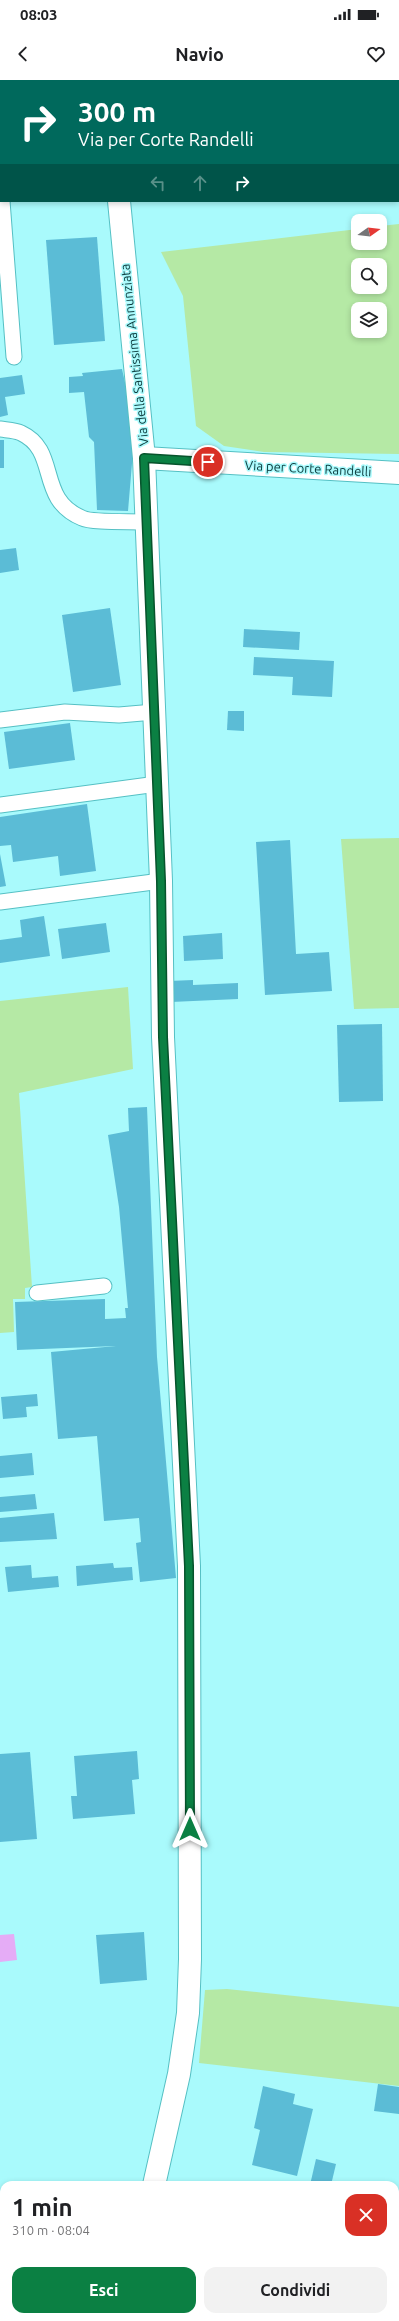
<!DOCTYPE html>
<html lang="it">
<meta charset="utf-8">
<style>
:root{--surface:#fff;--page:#f2f2f2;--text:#202124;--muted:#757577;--accent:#0b8043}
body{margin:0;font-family:Ubuntu,sans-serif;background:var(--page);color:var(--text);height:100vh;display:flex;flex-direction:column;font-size:15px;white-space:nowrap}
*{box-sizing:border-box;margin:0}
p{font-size:13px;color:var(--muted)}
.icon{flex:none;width:22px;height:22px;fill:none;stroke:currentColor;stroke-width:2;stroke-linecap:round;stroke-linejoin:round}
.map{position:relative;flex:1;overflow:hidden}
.sheet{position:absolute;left:0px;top:2101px;width:399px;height:140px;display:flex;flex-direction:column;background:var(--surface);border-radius:12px 12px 0 0;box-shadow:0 2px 6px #0003}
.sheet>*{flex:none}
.guide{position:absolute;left:0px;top:0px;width:399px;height:122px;box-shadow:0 2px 6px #0003;background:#00695c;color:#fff;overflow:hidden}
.needle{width:26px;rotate:76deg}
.fabs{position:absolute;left:351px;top:134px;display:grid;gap:8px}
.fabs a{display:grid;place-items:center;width:36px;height:36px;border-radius:8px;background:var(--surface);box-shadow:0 2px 6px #0003;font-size:20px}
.pin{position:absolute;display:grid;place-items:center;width:34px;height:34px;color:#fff;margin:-17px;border:2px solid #fff;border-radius:50%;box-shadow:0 1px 4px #0007}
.me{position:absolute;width:44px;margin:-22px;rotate:0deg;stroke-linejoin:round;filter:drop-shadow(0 0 3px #0008)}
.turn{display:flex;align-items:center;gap:14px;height:84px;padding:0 12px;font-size:18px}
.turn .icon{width:52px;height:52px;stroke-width:2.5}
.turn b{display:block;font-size:28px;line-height:34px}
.lanes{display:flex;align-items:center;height:38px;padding:0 12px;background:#0003;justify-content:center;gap:20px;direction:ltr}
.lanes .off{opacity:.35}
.round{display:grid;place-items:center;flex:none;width:42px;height:42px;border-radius:12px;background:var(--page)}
.headline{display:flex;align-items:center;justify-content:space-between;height:68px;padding:0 12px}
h1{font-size:24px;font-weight:600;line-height:30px}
.cta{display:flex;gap:8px;margin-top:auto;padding:8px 12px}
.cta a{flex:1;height:46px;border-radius:12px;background:var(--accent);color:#fff;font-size:16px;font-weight:600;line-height:46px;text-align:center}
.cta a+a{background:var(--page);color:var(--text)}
.status{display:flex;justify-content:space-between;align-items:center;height:28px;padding:0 20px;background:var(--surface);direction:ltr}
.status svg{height:11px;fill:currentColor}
header{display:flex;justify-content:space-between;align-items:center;height:52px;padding:0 12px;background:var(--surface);font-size:18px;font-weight:600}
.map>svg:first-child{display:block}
.green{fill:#b5e9a5;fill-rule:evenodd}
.water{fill:#e5acf6}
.building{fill:#5bbcd6}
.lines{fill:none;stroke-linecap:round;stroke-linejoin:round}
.lane-casing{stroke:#55c0c4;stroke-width:17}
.street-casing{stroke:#55c0c4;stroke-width:24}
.secondary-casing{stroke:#55c0c4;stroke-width:24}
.lane{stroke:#fff;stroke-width:15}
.street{stroke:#fff;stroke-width:22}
.secondary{stroke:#fff;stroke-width:22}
.route-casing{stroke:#07532c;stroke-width:10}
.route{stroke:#0b8043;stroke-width:7}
.labels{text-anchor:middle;stroke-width:3;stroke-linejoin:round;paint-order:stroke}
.street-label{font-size:13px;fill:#0c3b3d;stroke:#a9fafc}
</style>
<div class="status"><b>08:03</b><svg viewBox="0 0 49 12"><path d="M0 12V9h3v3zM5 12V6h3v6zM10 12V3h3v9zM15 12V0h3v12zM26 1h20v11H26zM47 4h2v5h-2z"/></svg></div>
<header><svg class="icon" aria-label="back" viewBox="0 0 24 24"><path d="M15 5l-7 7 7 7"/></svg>Navio<svg class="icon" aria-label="heart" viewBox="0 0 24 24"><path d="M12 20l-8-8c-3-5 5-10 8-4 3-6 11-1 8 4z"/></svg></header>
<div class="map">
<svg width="399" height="2241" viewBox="0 0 399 2241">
<rect width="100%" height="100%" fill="#a9fafc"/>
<g class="green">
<path d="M399 144V374L264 372 224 366 196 346 183 216 161 172 358 149V163H380V146ZM358 185H380V207H358ZM358 229H380V251H358Z"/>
<polygon points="399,758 399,928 354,929 341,759"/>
<polygon points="128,907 133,989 19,1013 32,1207 25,1208 25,1219 13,1219 14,1252 0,1253 0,921"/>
<polygon points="227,1909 399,1927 399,2006 199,1983 205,1910"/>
<polygon points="395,2182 399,2183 399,2241 151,2241 151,2237 395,2237"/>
</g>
<polygon class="water" points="14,1854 17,1880 0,1882 0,1855"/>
<g class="building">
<polygon points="97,157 105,261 54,265 46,160"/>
<polygon points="122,289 135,348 128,431 97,430 94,362 89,357 84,312 69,313 69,297 83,296 82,293"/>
<polygon points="22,295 25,314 5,317 8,335 0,337 0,298"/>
<rect x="0" y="360" width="4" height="28"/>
<polygon points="16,468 19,490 0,493 0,470"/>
<polygon points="110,528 121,605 73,612 62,535"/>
<polygon points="244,549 300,552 299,570 243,567"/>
<polygon points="254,577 334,581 332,617 292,615 293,597 253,595"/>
<polygon points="228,631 244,631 244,651 227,650"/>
<polygon points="70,643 75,680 9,689 4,652"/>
<polygon points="87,724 96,791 60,796 58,776 13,782 11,765 0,766 0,737"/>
<polygon points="290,760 296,874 329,872 332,911 265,915 256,762"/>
<polygon points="0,774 6,806 0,807"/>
<polygon points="44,836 50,876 0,883 0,860 22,857 20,840"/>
<polygon points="106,843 110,872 62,879 58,849"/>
<polygon points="222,853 223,879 184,881 183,856"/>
<polygon points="193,900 193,905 238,903 238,919 171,922 169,901"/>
<polygon points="382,944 383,1021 339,1022 337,945"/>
<polygon points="147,1027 157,1277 176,1498 140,1502 136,1463 141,1462 139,1438 104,1441 97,1356 58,1359 51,1272 116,1266 17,1270 15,1222 105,1219 105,1239 126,1238 125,1228 128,1228 119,1127 108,1055 129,1051 128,1028"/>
<polygon points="37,1314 38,1326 26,1327 27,1337 3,1339 1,1317"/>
<polygon points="32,1373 34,1395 0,1398 0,1376"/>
<polygon points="35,1414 37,1429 0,1432 0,1417"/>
<polygon points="54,1433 57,1459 0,1462 0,1438"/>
<polygon points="113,1483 114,1488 132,1487 133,1500 77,1506 76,1486"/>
<polygon points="31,1485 32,1498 58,1496 59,1507 8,1512 5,1487"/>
<polygon points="137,1671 139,1699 132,1700 135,1734 73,1739 71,1716 77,1716 74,1676"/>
<polygon points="30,1672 37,1759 0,1762 0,1674"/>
<polygon points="144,1852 147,1900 100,1904 96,1855"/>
<polygon points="378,2004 399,2007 399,2034 374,2031"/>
<polygon points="263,2006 295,2014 293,2024 313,2029 297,2096 252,2085 260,2050 254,2048"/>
<polygon points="316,2079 336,2084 331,2105 310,2105"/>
</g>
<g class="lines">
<g class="lane-casing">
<g id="lane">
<polyline points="2,121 14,277"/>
<path d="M0 349C6 350 15 350 21 353 60 371 36 419 82 438 92 443 132 441 146 442"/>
<polyline points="0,640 65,632 119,635 154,632"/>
<polyline points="0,725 157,704"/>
<polyline points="0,822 161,801"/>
<polyline points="37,1213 104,1206"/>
<polyline points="395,2168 399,2169"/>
</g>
</g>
<g class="street-casing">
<g id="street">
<polyline points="0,116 1,115"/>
<polyline points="144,378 399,393"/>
</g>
</g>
<g class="secondary-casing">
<g id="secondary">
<polyline points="107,0 107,1"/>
<polyline points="119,121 144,378 161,801 163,957 189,1486 190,1879 188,1933 179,1994 154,2105"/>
<polyline points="124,2241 125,2237"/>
</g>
</g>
<use href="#lane" class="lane"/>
<use href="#street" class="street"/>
<use href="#secondary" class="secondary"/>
</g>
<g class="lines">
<g class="route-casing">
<polyline id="route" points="190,1749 189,1486 163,957 161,801 144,378 208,382"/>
</g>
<use href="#route" class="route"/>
</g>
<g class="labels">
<g class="street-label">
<text transform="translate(134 275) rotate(-96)" y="5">Via della Santissima Annunziata</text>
<text transform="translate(308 388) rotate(3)" y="5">Via per Corte Randelli</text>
</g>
</g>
</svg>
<div class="fabs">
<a><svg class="needle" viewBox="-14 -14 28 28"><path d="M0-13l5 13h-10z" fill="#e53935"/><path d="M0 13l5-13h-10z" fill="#757577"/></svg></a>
<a><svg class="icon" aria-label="search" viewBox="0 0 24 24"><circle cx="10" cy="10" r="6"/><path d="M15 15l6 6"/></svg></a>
<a><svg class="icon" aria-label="layers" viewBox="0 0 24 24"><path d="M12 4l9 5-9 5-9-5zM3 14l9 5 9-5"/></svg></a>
</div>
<div class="pin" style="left:208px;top:382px;background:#d93025"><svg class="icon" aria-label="arrive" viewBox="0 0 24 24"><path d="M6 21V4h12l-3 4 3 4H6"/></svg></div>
<svg class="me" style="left:190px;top:1749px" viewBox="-20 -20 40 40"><path d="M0-17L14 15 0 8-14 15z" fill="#0b8043" stroke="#fff" stroke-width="4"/></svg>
<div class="guide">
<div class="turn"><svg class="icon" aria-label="right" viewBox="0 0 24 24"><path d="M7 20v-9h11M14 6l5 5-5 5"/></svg><div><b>300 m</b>Via per Corte Randelli</div></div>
<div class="lanes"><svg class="icon off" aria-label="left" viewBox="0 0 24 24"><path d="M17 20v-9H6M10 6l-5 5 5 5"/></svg><svg class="icon off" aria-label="ahead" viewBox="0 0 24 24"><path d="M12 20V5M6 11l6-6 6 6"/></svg><svg class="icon" aria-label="right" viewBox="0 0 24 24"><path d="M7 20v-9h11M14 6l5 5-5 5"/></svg></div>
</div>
<section class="sheet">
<div class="headline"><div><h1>1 min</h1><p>310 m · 08:04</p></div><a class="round" style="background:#d93025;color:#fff"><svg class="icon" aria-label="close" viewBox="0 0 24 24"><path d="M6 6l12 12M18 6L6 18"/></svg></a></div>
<div class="cta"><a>Esci</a><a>Condividi</a></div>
</section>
</div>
